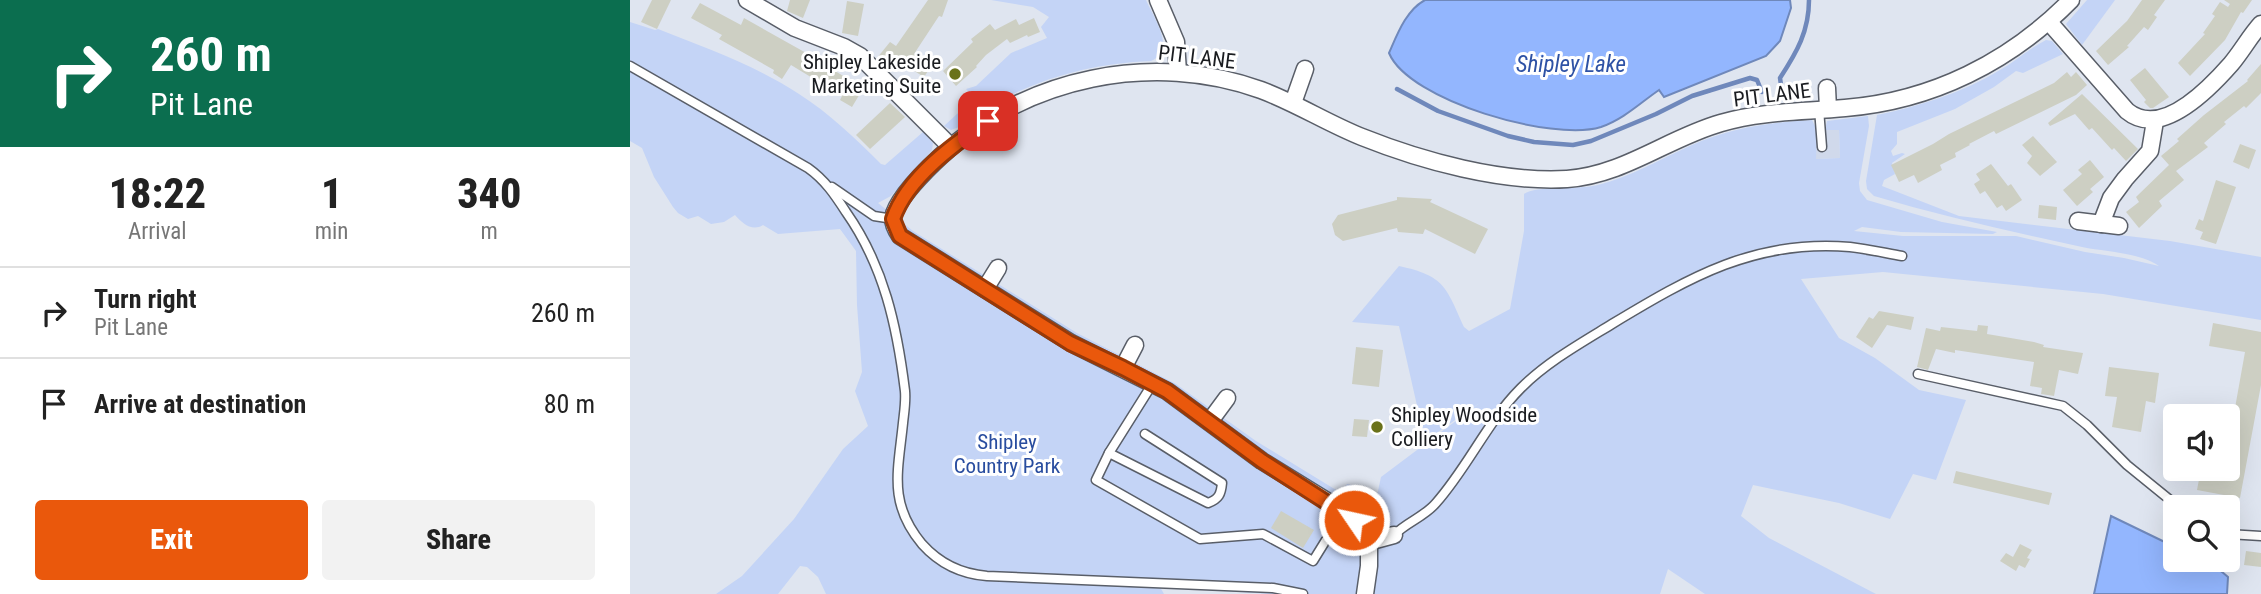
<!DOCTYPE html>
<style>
:root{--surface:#fff;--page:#f2f2f2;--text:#222;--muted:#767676;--line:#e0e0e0;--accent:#ea580c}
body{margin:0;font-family:"Roboto Condensed",sans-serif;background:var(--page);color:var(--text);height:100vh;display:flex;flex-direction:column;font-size:26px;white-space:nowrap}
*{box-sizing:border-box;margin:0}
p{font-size:23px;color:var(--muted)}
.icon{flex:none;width:38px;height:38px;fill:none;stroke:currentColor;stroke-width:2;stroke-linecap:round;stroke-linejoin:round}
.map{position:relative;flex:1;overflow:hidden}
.panel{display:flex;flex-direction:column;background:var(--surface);width:630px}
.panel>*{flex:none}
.guide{background:#0b6e4f;color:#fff;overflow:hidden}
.fabs{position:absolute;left:1533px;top:404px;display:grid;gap:14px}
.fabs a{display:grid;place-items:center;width:77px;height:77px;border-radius:7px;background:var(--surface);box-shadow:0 7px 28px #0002;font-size:35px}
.pin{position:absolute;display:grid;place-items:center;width:60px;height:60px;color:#fff;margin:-30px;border-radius:14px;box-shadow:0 4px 10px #0006}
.me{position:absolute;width:77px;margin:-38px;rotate:304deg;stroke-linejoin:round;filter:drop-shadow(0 0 5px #0008)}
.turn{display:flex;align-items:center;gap:24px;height:147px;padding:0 35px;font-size:32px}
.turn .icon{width:91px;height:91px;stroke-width:2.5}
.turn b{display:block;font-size:49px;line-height:60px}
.eta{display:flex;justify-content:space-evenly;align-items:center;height:119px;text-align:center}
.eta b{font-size:42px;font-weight:800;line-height:49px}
.button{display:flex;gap:14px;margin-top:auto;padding:14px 35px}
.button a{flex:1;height:80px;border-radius:7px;background:var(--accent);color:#fff;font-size:28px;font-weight:800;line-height:80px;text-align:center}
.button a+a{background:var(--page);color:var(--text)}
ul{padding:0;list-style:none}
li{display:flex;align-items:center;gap:21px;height:91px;padding:0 35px;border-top:2px solid var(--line)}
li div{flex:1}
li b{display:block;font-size:26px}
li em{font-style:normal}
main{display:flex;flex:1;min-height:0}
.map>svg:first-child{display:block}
.built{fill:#d0d9eb}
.green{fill:#c4d4f6}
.water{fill:#93b6fe;stroke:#6f88bb;stroke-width:2}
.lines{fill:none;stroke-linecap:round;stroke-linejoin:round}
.stream{stroke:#6f88bb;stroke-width:4.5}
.building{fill:#cdcfc3}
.service-casing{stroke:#595e68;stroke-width:11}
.minor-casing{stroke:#595e68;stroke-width:19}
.service{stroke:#fff;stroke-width:8}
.minor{stroke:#fff;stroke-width:16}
.route-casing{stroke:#983908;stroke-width:18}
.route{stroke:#ea580c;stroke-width:12}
.poi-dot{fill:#6a721a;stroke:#fff;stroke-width:2.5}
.labels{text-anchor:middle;stroke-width:6;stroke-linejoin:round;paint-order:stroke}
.street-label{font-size:21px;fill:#1a1c20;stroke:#fff}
.poi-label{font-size:21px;fill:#1a1c20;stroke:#fff;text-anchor:end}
.park-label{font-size:21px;fill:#294d9f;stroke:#fff}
.water-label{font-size:23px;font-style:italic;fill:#2e52a5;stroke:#fff}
</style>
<main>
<section class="panel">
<div class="guide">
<div class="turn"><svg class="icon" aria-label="right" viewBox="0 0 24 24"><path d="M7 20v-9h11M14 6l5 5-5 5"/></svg><div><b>260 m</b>Pit Lane</div></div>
</div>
<div class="eta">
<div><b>18:22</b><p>Arrival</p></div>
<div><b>1</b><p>min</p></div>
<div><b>340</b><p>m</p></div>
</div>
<ul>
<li><svg class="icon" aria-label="right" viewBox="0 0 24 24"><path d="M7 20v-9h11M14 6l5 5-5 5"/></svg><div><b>Turn right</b><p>Pit Lane</p></div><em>260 m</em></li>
<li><svg class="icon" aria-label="arrive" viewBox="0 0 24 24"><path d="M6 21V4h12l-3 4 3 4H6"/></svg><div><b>Arrive at destination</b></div><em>80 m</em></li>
</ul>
<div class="button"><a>Exit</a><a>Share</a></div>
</section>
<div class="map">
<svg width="1631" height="594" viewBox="0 0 1631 594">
<rect width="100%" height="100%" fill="#dfe5f0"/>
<polygon class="built" points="1209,129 1210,158 1186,159 1185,130"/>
<g class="green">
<path d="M361 0H516C524 18 547 50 521 61 469 63 419 75 373 99 356 108 339 125 321 130L314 126 341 101V94L336 89 346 86 381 53 417 38 411 27 419 17 403 7Z"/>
<polygon points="1457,0 1485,0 1452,45 1436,24"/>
<path d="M0 22 25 30 28 29C76 48 125 65 169 94 199 113 225 138 251 164L255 165 293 132 303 143 302 150 261 196 248 203 283 231 447 333 546 384 626 441 711 493 717 484 726 486 725 493 746 500 751 477 851 402 795 441 769 326 722 322 769 266C815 276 816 287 834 327L839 331 880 309 894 231V194C906 185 949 190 968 185 1001 177 1030 159 1062 145 1100 128 1140 122 1182 120L1187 130 1186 159 1210 158 1209 130H1195L1197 121 1238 116 1239 126 1229 183 1230 191 1237 200 1312 222 1367 232 1363 234 1271 232 1232 227 1224 231 1273 236H1386L1455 252 1494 258 1529 266C1508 252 1476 252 1452 247 1382 232 1312 216 1244 196L1237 189 1236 181 1247 115C1290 106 1332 93 1370 70 1386 61 1400 48 1416 40L1422 41 1433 54 1393 73 1386 71 1364 87 1325 109 1267 132V144L1261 151 1263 156 1272 153 1275 154 1262 163 1265 174 1254 180 1252 186 1329 216 1540 241 1631 257V320L1473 294 1253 272 1171 279 1209 338 1245 358 1289 390 1336 400 1306 480 1283 474 1260 519 1209 503 1123 485 1111 516 1139 538 1246 594H1075L1038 569 1030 594H640L530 587 534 594H196L188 577 177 567 170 566 148 594H86L112 576 164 519 213 449 238 426 225 391 232 372 227 305 226 251 210 229 148 234 133 225C122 232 112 223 105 215L94 222 81 224 68 216 58 219 48 213 43 207 24 177 12 148 0 141Z"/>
</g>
<g class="water">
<path d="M795 0H1160L1161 8 1150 41 1136 56 1034 97 1029 90C1010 103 994 119 971 127 923 142 779 101 759 53 767 35 776 10 795 0Z"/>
<path d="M1481 516 1545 547V560C1567 560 1581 561 1598 577L1597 594H1464Z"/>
</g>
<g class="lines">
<g class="stream">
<path d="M1151 85 1150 78C1167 52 1179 31 1179 0"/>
<polyline points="767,89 808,111 878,136 904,142 943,145 961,141 1026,114 1062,96 1120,78 1127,80 1132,92"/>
</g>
</g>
<g class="building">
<polygon points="22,0 41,0 27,29 11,22"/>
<polygon points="160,0 180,0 173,18 157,11"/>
<polygon points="298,0 318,0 312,17 309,16 284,54 302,65 294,77 268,61 263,68 247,58 260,42 266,46"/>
<polygon points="1512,0 1535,0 1524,15 1527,17 1518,30 1514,27 1497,46 1499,47 1478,65 1466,51 1497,21"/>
<polygon points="1594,0 1622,0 1613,13 1611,12 1595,40 1560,76 1548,63 1575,34 1573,33 1585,16 1582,14 1590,2 1598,7 1600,4"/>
<polygon points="217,1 234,4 228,36 212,33"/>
<polygon points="70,3 111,25 114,18 178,54 204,73 205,71 220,80 217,84 231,92 222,107 210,100 212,96 161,65 152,79 143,73 144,70 89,39 92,35 61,18"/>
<polygon points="404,18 410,32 398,37 397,35 380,43 377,39 356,55 346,66 347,67 326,86 313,71 343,42 341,39 360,24 365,30 386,19 389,25"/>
<polygon points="1631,64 1631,93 1616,108 1614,106 1594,122 1596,124 1574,143 1578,147 1546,171 1554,180 1529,201 1532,206 1509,228 1496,212 1509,202 1506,197 1539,165 1531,156 1549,141 1547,139 1574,115 1618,81 1617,80"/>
<polygon points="1515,68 1539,97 1523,108 1520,108 1514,102 1516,100 1500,80"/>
<polygon points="1437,72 1441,77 1446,72 1457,85 1446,95 1366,134 1364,131 1339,144 1340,145 1325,153 1326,157 1310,165 1312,170 1288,183 1284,175 1269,182 1261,165 1303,144 1319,134 1424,83"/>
<polygon points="1452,94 1508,149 1496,161 1484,148 1482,150 1462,128 1459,130 1445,114 1420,126 1418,123"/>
<polygon points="260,103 275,117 240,149 226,135"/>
<polygon points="1403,136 1427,162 1410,176 1397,163 1402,156 1392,145"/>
<polygon points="1610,144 1626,150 1619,169 1603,162"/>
<polygon points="1460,160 1474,177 1460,189 1463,192 1447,206 1433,190 1452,174 1448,170"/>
<polygon points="1361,164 1378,186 1381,184 1392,200 1376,211 1372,205 1367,208 1355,191 1350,194 1344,184 1350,180 1346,174"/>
<polygon points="1586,180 1606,187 1586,244 1570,239 1573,232 1565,229 1569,219 1573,221"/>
<polygon points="767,197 802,199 800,202 858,229 845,254 795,229 793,234 768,232 767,228 713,241 705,235 702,224 708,215 767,200"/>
<polygon points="1409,205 1427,207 1426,220 1408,218"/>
<polygon points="1249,311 1284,317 1281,330 1257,325 1242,348 1226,337 1239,317 1243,319"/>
<polygon points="1583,323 1631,332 1631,385 1610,498 1567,490 1571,469 1593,473 1594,469 1598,469 1598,447 1615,352 1579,346"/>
<polygon points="1348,325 1358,326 1357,334 1363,335 1404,342 1414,345 1413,347 1453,353 1448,374 1429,370 1424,396 1411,394 1412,388 1400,386 1404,362 1325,350 1325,353 1306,349 1298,370 1287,367 1296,328 1310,331 1311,327 1347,331"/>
<polygon points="726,347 753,350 749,387 722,384"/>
<polygon points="1479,367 1529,373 1525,403 1516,401 1511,432 1482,427 1487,397 1475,396"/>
<polygon points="724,419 739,420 737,437 722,436"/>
<polygon points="1326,471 1422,493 1419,505 1323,483"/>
<polygon points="651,511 684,530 673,548 641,528"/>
<polygon points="1390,544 1402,550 1397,558 1400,559 1395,568 1389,565 1386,571 1370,561 1376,553 1383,557"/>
<polygon points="1616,551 1631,553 1631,567 1614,565"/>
</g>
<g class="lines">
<g class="service-casing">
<g id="service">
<path d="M0 66 178 168C195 180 205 195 216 212 254 266 267 326 275 391 276 402 274 413 273 423 268 472 258 503 292 544 309 563 331 574 357 576L643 588 673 594"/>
<polyline points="1189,109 1192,147"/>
<polyline points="202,187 244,216 263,219"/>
<polyline points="1288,374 1433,406 1457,425 1497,465 1550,508"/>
<polyline points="523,383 479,453 466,480 570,539 633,534 683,561 696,540"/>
<path d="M479 453 578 503C589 499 591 494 592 483L515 434"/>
<polyline points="1598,534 1631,536"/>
<path d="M764 535C777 522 794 517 806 503 838 467 857 422 891 388 917 362 951 343 982 324 1060 277 1125 239 1220 247 1237 249 1255 253 1272 256"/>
</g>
</g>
<g class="minor-casing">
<g id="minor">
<polyline points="117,0 165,28 214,47 230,56 321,147"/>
<polyline points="528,0 546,42 548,72"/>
<path d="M1419 22 1497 111C1531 139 1579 89 1601 64 1612 51 1620 36 1631 24"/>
<polyline points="1197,88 1198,109"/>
<polyline points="663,103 675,69"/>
<polyline points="1448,221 1489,226"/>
<polyline points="1471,224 1481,198 1495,179 1520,151 1525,121"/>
<polyline points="355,289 368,268"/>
<polyline points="493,368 505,345"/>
<polyline points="580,421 597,398"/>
<polyline points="738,542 764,535"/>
<path d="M735 594 739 566V547L732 530 718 514 632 461 537 391 441 343 270 236C266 230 263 224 263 218 266 199 298 168 311 156 395 77 523 51 631 90 666 103 697 123 732 137 792 161 872 183 937 179 994 175 1038 138 1091 123 1132 111 1173 112 1215 108 1302 101 1380 62 1441 0"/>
</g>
</g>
<use href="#service" class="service"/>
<use href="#minor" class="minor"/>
</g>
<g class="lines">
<g class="route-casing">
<path id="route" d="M358 121C324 144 277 178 263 219L270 236 440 343 493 368 537 391 632 461 724 520"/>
</g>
<use href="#route" class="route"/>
</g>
<g class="poi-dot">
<circle cx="325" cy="74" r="7"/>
<circle cx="747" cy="427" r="7"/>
</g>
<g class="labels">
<g class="street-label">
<text transform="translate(567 57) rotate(7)" y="7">PIT LANE</text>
<text transform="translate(1142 95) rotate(-7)" y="7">PIT LANE</text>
</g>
<g class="poi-label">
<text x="311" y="69">Shipley Lakeside<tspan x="311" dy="24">Marketing Suite</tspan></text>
<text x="761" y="422" text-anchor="start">Shipley Woodside<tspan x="761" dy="24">Colliery</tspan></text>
</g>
<g class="park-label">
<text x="377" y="449">Shipley<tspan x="377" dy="24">Country Park</tspan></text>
</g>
<g class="water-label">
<text x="941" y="72">Shipley Lake</text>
</g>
</g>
</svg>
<div class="fabs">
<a><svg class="icon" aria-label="sound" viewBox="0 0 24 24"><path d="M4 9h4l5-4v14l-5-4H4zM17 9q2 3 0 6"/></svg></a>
<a><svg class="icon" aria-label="search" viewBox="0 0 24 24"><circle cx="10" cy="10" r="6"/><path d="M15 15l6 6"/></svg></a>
</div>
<div class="pin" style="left:358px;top:121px;background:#d93025"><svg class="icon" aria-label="arrive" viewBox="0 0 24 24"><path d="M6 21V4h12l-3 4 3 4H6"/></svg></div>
<svg class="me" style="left:724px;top:520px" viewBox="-20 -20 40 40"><circle r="17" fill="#ea580c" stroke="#fff" stroke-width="3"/><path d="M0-11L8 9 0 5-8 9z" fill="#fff"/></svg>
</div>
</main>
